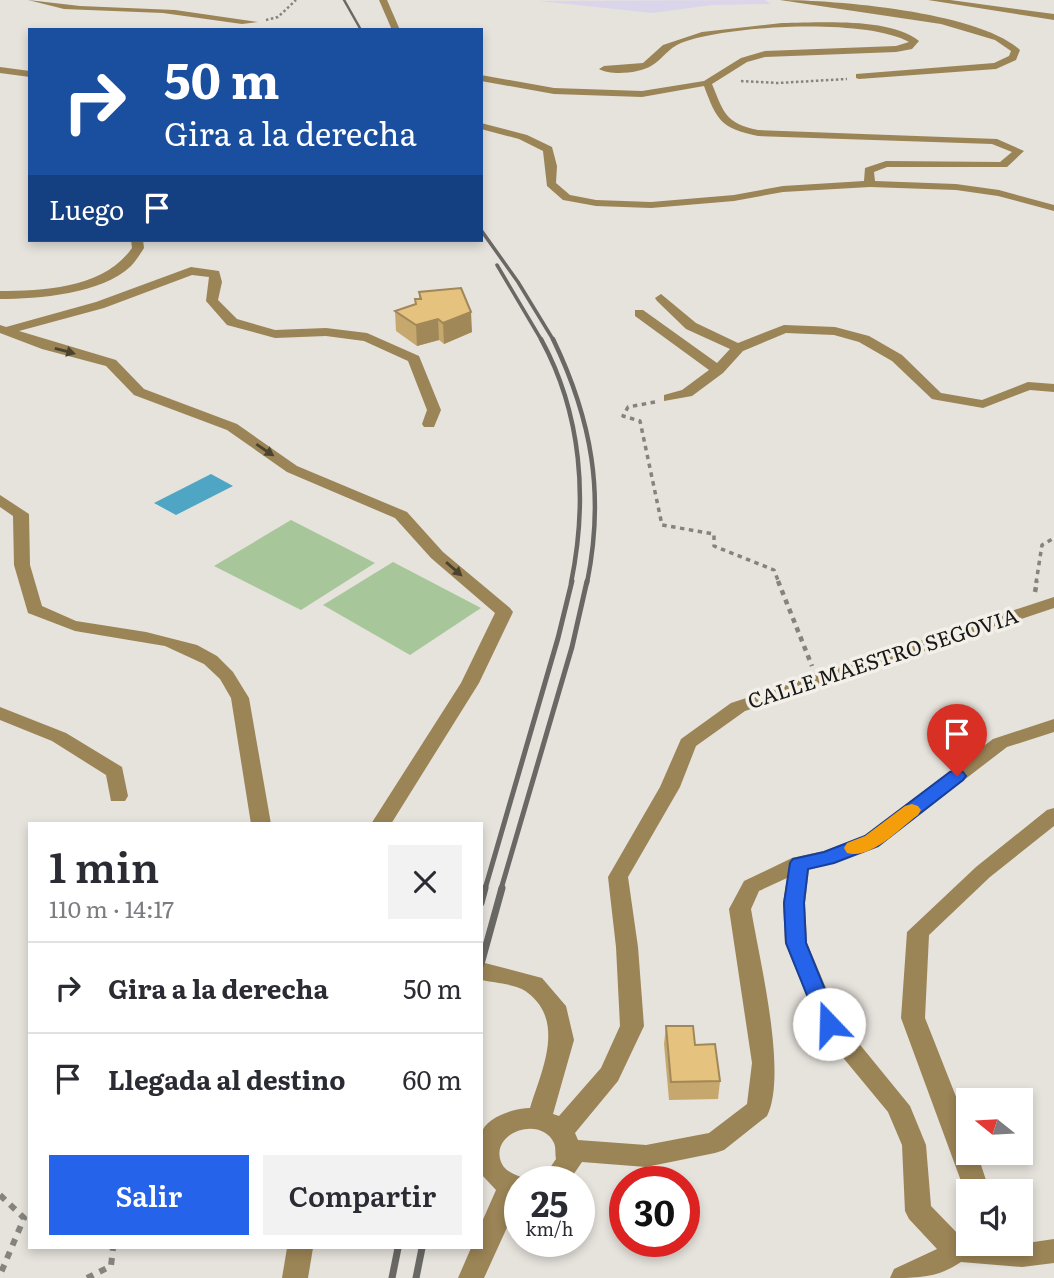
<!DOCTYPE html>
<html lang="es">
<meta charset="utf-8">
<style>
:root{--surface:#fff;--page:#f2f2f3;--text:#2b2b33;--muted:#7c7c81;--line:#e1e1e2;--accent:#2563eb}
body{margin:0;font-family:Literata,serif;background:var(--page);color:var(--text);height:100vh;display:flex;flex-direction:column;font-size:26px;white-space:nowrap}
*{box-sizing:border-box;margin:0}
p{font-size:23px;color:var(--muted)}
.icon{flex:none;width:38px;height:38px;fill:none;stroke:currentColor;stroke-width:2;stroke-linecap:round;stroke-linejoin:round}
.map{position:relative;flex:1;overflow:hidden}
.side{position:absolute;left:28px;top:822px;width:455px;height:427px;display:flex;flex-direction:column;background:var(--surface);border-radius:0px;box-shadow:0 4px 10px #0003}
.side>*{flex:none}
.top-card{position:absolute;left:28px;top:28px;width:455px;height:214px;border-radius:0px;box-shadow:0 4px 10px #0003;background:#1a4fa0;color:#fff;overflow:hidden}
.needle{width:46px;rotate:288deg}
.buttons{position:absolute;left:956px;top:1088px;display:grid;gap:14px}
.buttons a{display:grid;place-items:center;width:77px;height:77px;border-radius:0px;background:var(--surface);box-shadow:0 4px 10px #0003;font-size:35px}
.speed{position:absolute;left:504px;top:1166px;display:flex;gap:14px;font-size:35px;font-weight:700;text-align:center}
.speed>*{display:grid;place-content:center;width:91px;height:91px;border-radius:50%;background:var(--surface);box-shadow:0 4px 10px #0003;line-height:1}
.speed small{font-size:18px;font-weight:400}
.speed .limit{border:10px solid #d22;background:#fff;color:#111}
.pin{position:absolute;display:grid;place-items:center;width:60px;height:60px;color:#fff;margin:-72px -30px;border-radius:50% 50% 50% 0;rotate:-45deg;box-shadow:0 0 7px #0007}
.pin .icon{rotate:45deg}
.me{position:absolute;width:77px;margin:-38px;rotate:339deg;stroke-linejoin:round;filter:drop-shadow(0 0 5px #0008)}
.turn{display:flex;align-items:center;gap:24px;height:147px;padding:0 21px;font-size:32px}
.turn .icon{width:91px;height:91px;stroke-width:2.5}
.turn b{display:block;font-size:49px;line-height:60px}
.then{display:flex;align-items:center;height:66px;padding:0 21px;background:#0003;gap:14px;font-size:26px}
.round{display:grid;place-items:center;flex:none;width:74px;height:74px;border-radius:0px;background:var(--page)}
.headline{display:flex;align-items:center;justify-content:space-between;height:119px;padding:0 21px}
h1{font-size:42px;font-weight:600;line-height:52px}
.primary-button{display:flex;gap:14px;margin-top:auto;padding:14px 21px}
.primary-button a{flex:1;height:80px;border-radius:0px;background:var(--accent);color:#fff;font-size:28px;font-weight:600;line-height:80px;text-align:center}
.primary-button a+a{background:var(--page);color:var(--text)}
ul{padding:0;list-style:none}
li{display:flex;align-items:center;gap:21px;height:91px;padding:0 21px;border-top:2px solid var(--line)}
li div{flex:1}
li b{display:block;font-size:26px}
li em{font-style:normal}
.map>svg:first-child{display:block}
.commercial{fill:#dbd5eb}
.green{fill:#a7c79a}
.water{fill:#4ea6c4}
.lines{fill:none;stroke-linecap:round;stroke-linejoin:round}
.path-far3{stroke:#86837f;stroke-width:2.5;stroke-dasharray:2.5 2.5;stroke-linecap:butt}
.path-far2{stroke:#86837f;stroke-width:3.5;stroke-dasharray:4.5 4.5;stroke-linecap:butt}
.path-far1{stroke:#86837f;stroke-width:4.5;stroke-dasharray:5 5;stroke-linecap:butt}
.path{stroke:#86837f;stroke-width:6;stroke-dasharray:7 7;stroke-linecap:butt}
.street{fill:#9b8456;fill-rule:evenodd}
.rail-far4{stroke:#6a6864;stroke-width:2.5}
.rail-far3{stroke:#6a6864;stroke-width:3.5}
.rail-far2{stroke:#6a6864;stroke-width:4.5}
.rail-far1{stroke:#6a6864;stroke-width:5}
.rail{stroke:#6a6864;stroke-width:7}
.wall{fill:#c6a76d}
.shaded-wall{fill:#a18859}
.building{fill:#e6c27f;stroke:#a18859;stroke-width:2}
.oneway{fill:#4c432f}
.route{fill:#2563eb;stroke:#184099;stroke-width:2}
.slow{fill:#f59e0b}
.labels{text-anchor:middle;stroke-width:7;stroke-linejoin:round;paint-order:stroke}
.street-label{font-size:21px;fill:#181715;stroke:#f3f0ea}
</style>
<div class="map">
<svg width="1054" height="1278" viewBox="0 0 1054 1278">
<rect width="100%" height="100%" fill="#e6e2dc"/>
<polygon class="commercial" points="765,0 771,4 712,5 652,13 539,1"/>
<g class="green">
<polygon points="291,520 375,563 301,610 214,566"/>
<polygon points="393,562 481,608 410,655 323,605"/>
</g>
<polygon class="water" points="211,474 233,486 176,515 154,503"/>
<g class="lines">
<g class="path-far3">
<polyline points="266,20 278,17 296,0"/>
<polyline points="741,81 778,83 847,79"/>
</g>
<g class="path-far2">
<polyline points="655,402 628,407 623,416 640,421 662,525 714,534 714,546 774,570 779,583"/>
<polyline points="1036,583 1042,545 1054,538"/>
</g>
<g class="path-far1">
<polyline points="778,581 812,666"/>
<polyline points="1035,592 1037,581"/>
</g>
<g class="path">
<polyline points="0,1195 24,1218 0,1275"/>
<polyline points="87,1278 111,1266 113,1248"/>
</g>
<g class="street">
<polygon points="28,0 80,6 175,10 258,22 242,24 163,13 64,9"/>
<polygon points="379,0 387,0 400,30 392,30"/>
<path d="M780 0C837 0 979 12 1020 50L1016 60 996 69 859 79 856 78V74L994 63 1009 56 1011 51 995 40 941 24Z"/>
<polygon points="928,0 950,0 1054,14 1054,20"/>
<path d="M782 23C819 23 889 17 919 41L912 49 896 52 765 57 747 62 712 84C724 113 725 123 758 130L997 139 1024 151 1007 167H887L874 172 875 181 956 184 999 190 1054 205V211L998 196 956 190 870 187 783 192 734 201 651 208 596 206 563 200 547 186 543 151 519 139 481 129V123L527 135 552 147 557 166 556 183 570 195 596 200 651 202 734 195 783 186 864 181 865 168 886 161 1000 162 1012 152 992 144 758 136C721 128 717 121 704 86L642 97 554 94 481 81V75L554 88 642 91 704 81 741 58 765 51 896 46 909 42C865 18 728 25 681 43 668 48 663 59 651 66 640 73 611 76 599 69L604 66 643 63 663 45 702 32Z"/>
<polygon points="0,67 30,71 30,77 0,73"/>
<path d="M131 240H143L144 248C140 254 136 261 131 266 102 294 38 299 0 299V291C45 291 104 288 132 248Z"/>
<polygon points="191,267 219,271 222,282 218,300 237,319 275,330 326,328 367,333 419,356 441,410 434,427 424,427 422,424 427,410 408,361 364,341 326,336 275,338 227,325 206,301 209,277 192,275 104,308 19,331 116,360 144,389 237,424 297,466 407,512 443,552 510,608 513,612 479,683 391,824 371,824 461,683 495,613 431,558 395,518 287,472 227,430 134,395 106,366 42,349 0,333 0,325 6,327 96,302"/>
<polygon points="661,294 696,323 738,343 784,325 835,327 869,336 902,355 941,393 982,400 1028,382 1054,384 1054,392 1030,390 983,408 937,400 932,399 892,361 859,342 834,335 786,333 743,351 723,373 692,396 664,401 664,395 682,390 709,370 635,316 635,310 643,310 717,363 730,349 686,329 657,301 655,298"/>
<polygon points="0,495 29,514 30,565 42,606 76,621 146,632 197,645 217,656 233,672 249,698 271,824 251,824 231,698 220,679 204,664 165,646 75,631 28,613 14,565 13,516 0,507"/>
<path d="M1054 597V608L745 711 696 746 680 787 628 877 638 947 644 1026 618 1081 575 1133 578 1140 646 1145 709 1133 747 1104 752 1063 729 909 744 881 792 858 824 851 864 836 993 739 1054 719V732L1007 747 878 846 834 863 809 869 805 903 807 943 839 1019 910 1106 926 1145 931 1206 962 1238 968 1239V1244H1020L1054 1239V1263L1022 1267 961 1262C938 1278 917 1278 890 1278L894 1269 937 1249 909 1219 905 1211 902 1145 888 1112 821 1031 785 943 783 903 787 878 759 891 751 909C759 958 788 1074 767 1116L724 1150 715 1153 646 1167 582 1162 569 1181H541L556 1159C555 1154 556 1147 554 1143 541 1114 487 1133 502 1164 507 1174 521 1176 530 1181H520V1199L484 1278H458L471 1248H481V1224L496 1190 481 1174C481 1161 479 1146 481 1134 485 1117 515 1108 530 1108 541 1072 566 1022 528 993 518 984 495 983 481 980V962L542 978 566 1006 574 1040 553 1114 559 1116 601 1068 620 1026 616 947 608 877 660 787 681 739 731 703Z"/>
<polygon points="0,707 66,733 122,767 128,796 125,801 111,801 106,775 52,741 0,720"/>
<polygon points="1054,808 1054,826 990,877 929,935 925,1018 968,1127 968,1153 977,1153 990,1192 968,1192 968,1200 901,1018 907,932 976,867 1047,810"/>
<polygon points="287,1248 313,1248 308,1278 282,1278"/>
</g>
<polyline class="rail-far4" points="344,0 361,30"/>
<g class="rail-far3">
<polyline points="481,230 518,282 554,341"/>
<polyline points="497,265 542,341"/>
</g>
<g class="rail-far2">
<path d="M541 339C582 414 588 500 571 583"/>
<path d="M553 339C592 420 605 494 587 583"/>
</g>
<g class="rail-far1">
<polyline points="485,889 558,638 572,581"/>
<polyline points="501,889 572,647 587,581"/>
</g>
<g class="rail">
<polyline points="481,903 485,888"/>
<polyline points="481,964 502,888"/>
<polyline points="392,1278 398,1248"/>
<polyline points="416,1278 422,1248"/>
</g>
</g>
<g class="wall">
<polygon points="419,292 472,332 444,344 439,340 417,346 396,331 395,311 415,305 419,299"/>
<polygon points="666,1026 695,1045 720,1081 718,1099 669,1100 664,1044"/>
</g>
<g class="shaded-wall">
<polygon points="471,312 472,332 444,344 443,323"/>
<polygon points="438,319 439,340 417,346 416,325"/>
</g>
<g class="building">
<polygon points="461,288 471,312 443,323 438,319 416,325 395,311 416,304 415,299 421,299 419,292"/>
<polygon points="666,1026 693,1026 695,1045 715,1044 720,1081 671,1082"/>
</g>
<defs><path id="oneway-solid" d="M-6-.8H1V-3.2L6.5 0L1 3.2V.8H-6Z" transform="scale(1.75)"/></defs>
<g class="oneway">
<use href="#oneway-solid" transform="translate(65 351) rotate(15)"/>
<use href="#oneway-solid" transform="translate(265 450) rotate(34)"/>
<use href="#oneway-solid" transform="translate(454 569) rotate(41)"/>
</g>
<polygon class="route" points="957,770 963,772 966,776 963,780 878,846 834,863 808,869 804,903 806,943 839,1024 836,1030 829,1032 821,1030 786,943 784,903 790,863 793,859 824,852 865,836 950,772"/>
<path class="slow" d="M912 804 918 806 921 810 918 815C900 828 871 860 847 853L844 848 847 843 865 836 905 806Z"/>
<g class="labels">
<g class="street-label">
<text transform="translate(883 659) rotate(-18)" y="7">CALLE MAESTRO SEGOVIA</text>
</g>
</g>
</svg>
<div class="buttons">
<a><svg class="needle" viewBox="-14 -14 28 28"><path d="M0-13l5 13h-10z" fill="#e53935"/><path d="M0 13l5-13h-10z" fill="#7c7c81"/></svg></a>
<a><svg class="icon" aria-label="sound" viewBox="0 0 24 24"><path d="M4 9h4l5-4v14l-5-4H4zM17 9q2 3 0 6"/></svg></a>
</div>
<div class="speed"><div>25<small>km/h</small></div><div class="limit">30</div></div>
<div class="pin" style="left:957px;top:776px;background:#d93025"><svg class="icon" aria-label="arrive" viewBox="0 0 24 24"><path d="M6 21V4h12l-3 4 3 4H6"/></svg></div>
<svg class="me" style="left:829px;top:1024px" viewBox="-20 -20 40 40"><circle r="19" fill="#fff"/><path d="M0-13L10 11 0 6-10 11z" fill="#2563eb"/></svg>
<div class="top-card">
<div class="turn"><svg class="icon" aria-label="right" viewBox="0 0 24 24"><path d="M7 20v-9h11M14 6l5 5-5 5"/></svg><div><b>50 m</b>Gira a la derecha</div></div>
<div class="then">Luego<svg class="icon" aria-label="arrive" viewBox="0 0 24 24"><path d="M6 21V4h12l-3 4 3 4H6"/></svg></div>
</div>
<section class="side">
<div class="headline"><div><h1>1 min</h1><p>110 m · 14:17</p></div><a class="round"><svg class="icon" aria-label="close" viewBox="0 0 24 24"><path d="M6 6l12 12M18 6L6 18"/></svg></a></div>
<ul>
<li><svg class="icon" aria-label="right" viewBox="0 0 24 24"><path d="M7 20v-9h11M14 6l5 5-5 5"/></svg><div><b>Gira a la derecha</b></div><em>50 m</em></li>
<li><svg class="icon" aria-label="arrive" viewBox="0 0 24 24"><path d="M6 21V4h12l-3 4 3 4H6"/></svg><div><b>Llegada al destino</b></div><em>60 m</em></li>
</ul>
<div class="primary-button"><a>Salir</a><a>Compartir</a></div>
</section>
</div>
